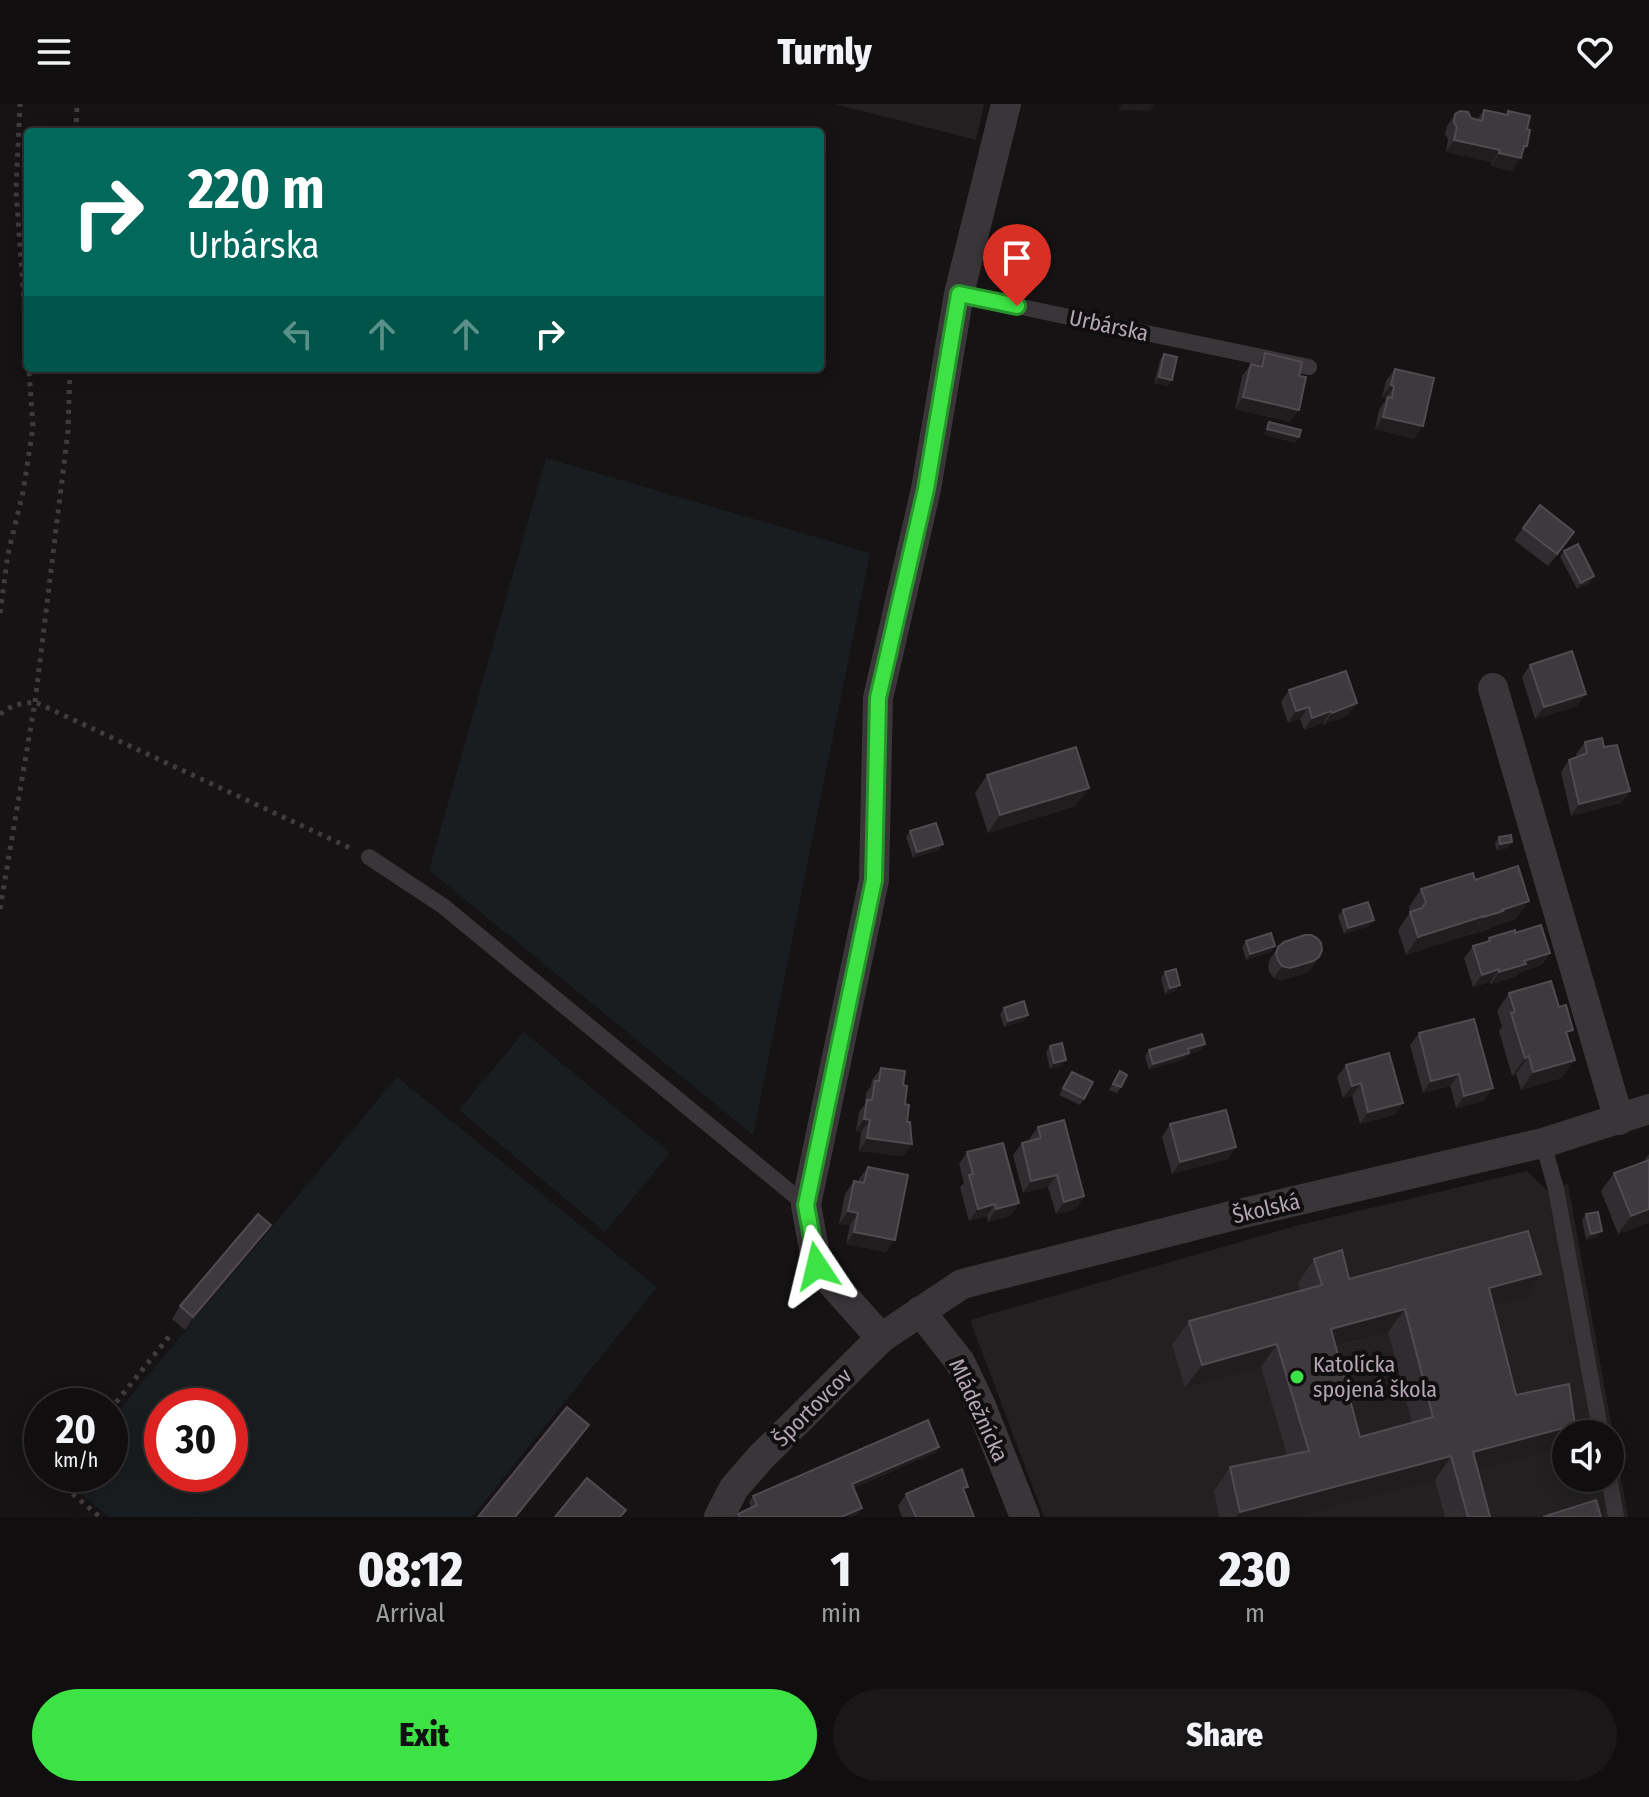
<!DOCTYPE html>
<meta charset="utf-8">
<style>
:root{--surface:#100e0f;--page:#191718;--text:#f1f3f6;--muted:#9c9c9e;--line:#302e2f;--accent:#3de344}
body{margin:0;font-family:"Fira Sans Condensed",sans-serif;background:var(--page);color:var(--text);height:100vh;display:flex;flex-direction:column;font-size:30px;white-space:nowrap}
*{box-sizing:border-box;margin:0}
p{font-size:26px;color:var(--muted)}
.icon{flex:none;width:44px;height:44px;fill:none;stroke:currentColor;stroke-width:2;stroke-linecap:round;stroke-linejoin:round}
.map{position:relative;height:1413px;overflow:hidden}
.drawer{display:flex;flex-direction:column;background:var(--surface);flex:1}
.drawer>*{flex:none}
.guide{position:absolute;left:24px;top:24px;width:800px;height:244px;border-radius:8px;box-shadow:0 4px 20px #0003,0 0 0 2px var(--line);background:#00695c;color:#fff;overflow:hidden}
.tools{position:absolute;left:1552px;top:1316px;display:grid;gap:16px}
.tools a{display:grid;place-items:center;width:72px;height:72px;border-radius:50%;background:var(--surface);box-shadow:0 4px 20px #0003,0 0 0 2px var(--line);font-size:40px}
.speed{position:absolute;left:24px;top:1284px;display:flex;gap:16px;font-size:40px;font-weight:700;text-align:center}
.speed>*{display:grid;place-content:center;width:104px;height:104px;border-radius:50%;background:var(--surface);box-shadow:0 4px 20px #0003,0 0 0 2px var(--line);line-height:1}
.speed small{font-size:20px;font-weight:400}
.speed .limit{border:12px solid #d22;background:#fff;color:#111}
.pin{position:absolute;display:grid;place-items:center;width:68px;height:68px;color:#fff;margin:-82px -34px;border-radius:50% 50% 50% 0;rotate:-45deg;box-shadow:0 0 8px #0007}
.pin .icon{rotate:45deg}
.me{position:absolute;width:88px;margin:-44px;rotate:350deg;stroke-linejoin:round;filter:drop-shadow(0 0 6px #0008)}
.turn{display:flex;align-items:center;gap:28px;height:168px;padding:0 32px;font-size:36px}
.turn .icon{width:104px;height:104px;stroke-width:2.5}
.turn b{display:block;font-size:56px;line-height:68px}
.lanes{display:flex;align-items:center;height:76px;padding:0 32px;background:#0003;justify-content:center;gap:40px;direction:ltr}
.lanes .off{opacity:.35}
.eta{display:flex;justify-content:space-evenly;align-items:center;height:136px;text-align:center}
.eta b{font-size:48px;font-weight:800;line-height:56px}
.primary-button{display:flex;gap:16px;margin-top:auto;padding:16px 32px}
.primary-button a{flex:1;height:92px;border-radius:48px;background:var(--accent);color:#111;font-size:32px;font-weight:800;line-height:92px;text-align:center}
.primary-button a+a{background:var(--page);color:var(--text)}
header{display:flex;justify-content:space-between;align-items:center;height:104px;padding:0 32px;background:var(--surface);font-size:36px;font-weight:800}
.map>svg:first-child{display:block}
.built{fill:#222021;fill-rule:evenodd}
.green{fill:#1a1d1f;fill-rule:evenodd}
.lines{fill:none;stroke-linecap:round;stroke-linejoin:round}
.path{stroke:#413b40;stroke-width:5;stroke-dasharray:4 6;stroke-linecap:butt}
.service{stroke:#3a3539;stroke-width:16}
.minor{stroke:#3a3539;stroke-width:30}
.wall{fill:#302c2f;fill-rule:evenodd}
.shaded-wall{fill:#1f1d1e}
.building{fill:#3e393d;stroke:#514a50;stroke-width:2;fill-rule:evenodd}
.route-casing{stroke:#28942c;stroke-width:20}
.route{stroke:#3de344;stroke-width:14}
.poi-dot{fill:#3de344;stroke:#100e0f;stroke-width:3}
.labels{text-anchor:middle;stroke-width:8;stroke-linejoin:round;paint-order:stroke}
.street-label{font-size:22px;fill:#b4a6b3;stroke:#100e0f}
.poi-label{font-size:22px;fill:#b4a6b3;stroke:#100e0f;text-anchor:start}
</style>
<header><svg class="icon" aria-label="menu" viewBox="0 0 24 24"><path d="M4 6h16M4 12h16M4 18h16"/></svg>Turnly<svg class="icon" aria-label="heart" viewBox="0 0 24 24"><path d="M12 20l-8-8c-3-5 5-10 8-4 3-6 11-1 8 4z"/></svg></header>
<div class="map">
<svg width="1649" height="1413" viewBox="0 0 1649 1413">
<rect width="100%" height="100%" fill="#151314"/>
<g class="built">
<polygon points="834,0 984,0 976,36"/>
<path d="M1527 1067 1548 1087 1568 1080 1628 1413H1044L970 1216 1295 1122ZM1566 1330H1610V1374H1566Z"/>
</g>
<g class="green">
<polygon points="546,354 870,449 753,1031 429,766"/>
<polygon points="524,928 670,1049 605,1128 459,1006"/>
<path d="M397 973 657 1183 472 1413H109L62 1375 66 1370H110V1317ZM162 1302H230V1370H162Z"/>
</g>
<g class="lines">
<g class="path">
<polyline points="76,28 77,0"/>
<polyline points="0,509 8,450 23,388 33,323 16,86 20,0"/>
<polyline points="0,610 14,601 35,598 350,744"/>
<polyline points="0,805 35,598 68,327 70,264"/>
<polyline points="110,1306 171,1230"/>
<polyline points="58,1370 54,1374 100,1413"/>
</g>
<g class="service">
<polyline points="959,190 1309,263"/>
<polyline points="369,753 443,802 806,1101"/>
<polyline points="1543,1039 1556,1085 1601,1330"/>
<polyline points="1609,1374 1616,1413"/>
</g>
<g class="minor">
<polyline points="1493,584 1619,1016"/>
<polyline points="920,1207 960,1258 981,1302 1025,1413"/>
<polyline points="881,1234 817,1162 806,1101 874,776 878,594 926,385 959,190 1006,0"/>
<polyline points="719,1413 734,1384 761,1353 881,1234 962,1180 1239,1110 1543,1039 1649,1005"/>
</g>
</g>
<g class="wall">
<polygon points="1484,6 1506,11 1508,7 1527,25 1527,42 1512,67 1491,62 1492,58 1446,48 1448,35 1445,30 1447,22 1455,10 1477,16"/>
<polygon points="1265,249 1299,272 1290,318 1235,305 1242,272 1251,260 1256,262"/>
<polygon points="1164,250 1168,282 1154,279 1160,256"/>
<polygon points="1395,265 1414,335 1375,325 1379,306 1385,297 1386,294 1382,293 1386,277"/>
<polygon points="1540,401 1566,440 1548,462 1514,436"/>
<polygon points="1564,447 1590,479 1577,485 1560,453"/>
<polygon points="1530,561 1577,602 1535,615 1522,573"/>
<polygon points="1289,586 1348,611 1323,621 1323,619 1304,626 1300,615 1288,619 1281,598"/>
<polygon points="1585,638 1604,643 1630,687 1621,699 1571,712 1561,668 1569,656 1577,653 1576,650"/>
<polygon points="987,671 1076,702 988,729 975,689"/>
<polygon points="910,727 939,746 913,754 906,733"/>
<polygon points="1499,733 1508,744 1496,746 1495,739"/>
<polygon points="1475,776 1516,815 1492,823 1490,825 1471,831 1471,830 1406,851 1398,826 1410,808 1409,803 1421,785"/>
<polygon points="1343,806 1370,822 1344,830 1338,812"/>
<polygon points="1515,829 1550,849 1542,861 1520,868 1517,872 1491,880 1490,878 1473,883 1464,854 1473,842 1486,838 1489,834"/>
<polygon points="1246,837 1275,842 1270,848 1246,856 1242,843"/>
<polygon points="1278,843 1311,865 1304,870 1282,876 1274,874 1269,868 1268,862 1270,855"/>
<polygon points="1165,868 1176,887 1165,890 1161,874"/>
<polygon points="1509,889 1568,934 1562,974 1521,986 1516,970 1512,972 1499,927 1502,923 1497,907"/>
<polygon points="1004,904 1024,917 1004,923 1000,910"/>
<polygon points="1419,929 1484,997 1456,1004 1450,982 1423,989 1410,941"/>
<polygon points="1205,940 1201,946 1188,950 1185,955 1149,966 1145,952 1149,946"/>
<polygon points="1050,942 1061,962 1050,965 1046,948"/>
<polygon points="1346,961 1403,999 1394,1011 1360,1020 1352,992 1343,994 1337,973"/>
<polygon points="881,964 903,981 907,1018 912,1040 903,1052 859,1047 861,1028 856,1027 859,1008 865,1000 866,989 871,982 872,976"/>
<polygon points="1120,967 1121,983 1117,989 1109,986"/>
<polygon points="1072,968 1084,995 1080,1001 1059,991"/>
<polygon points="1170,1020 1228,1055 1172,1070 1162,1033"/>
<polygon points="1038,1023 1084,1092 1076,1105 1056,1110 1048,1083 1023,1089 1013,1051 1022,1039 1030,1037 1029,1035"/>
<polygon points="967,1048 1019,1099 1010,1112 988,1118 987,1112 969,1117 960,1083 964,1079 959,1060"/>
<polygon points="1649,1050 1649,1119 1618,1130 1601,1087 1614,1069 1643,1058"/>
<polygon points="868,1063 886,1148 846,1140 850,1121 839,1120 845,1090 854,1077 859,1078 859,1075"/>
<polygon points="1586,1110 1598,1133 1586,1136 1582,1116"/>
<polygon points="262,1133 185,1226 172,1215 180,1202"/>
<path d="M1314 1155 1349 1175 1525 1194 1494 1202 1516 1291 1559 1344 1478 1366 1490 1413H1445L1435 1376 1294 1413H1219L1214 1387 1230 1363 1287 1351 1261 1263 1185 1284 1172 1241 1189 1217 1300 1187 1298 1179ZM1388 1228 1412 1319 1360 1333 1336 1243Z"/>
<polygon points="939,1343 935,1349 853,1384 862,1404 858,1410 851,1413 736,1413 738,1410 751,1404 749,1398 753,1392"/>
<polygon points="965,1387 974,1413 902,1413 898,1402 906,1390"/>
</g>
<g class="shaded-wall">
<polygon points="1122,0 1155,0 1150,7 1118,6"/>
<polygon points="1454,36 1500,46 1492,58 1446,48"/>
<polygon points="1524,42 1527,42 1512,67 1491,62 1499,49"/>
<polygon points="1159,273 1172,276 1168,282 1154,279"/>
<polygon points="1391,281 1394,282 1386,294 1382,293"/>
<polygon points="1243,293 1299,306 1290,318 1235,305"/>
<polygon points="1383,313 1423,322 1414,335 1375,325"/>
<polygon points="1267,325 1299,333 1295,339 1263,331"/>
<polygon points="1594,472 1590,479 1577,485 1581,479"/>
<polygon points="1586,590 1577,602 1535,615 1544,603"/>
<polygon points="1357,599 1348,611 1323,621 1332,609"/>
<polygon points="1309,603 1300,615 1288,619 1296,607"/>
<polygon points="1331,607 1323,619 1304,626 1312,614"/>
<polygon points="1089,684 1076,702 988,729 1000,711"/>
<polygon points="1630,687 1621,699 1571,712 1579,700"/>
<polygon points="1512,738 1508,744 1496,746 1500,740"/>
<polygon points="943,740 939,746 913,754 917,748"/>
<polygon points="1529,797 1516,815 1492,823 1490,825 1471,831 1484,813"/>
<polygon points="1484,812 1471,830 1406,851 1418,833"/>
<polygon points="1374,816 1370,822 1344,830 1348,824"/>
<polygon points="1275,842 1270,848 1246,856 1250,850"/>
<polygon points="1550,849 1542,861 1520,868 1517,872 1491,880 1499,868 1524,857"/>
<polygon points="1319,853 1311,865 1304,870 1282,876 1274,874 1282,862"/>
<polygon points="1499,865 1490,878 1473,883 1482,871"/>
<polygon points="1180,881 1176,887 1165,890 1170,884"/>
<polygon points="1028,911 1024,917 1004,923 1008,917"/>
<polygon points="1205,940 1201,946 1188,950 1185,955 1149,966 1153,960 1188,945"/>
<polygon points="1529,952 1516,970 1512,972 1525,954"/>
<polygon points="1066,956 1061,962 1050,965 1054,959"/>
<polygon points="1575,956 1562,974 1521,986 1533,968"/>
<polygon points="1459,970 1450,982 1423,989 1431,977"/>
<polygon points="1361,979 1352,992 1343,994 1352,982"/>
<polygon points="1493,984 1484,997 1456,1004 1464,992"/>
<polygon points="1403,999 1394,1011 1360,1020 1368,1008"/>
<polygon points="864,1015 870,1016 861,1028 856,1027"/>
<polygon points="867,1034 912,1040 903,1052 859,1047"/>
<polygon points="1236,1043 1228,1055 1172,1070 1180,1058"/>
<polygon points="1057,1071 1048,1083 1023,1089 1031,1077"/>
<polygon points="1084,1092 1076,1105 1056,1110 1064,1098"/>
<polygon points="1019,1099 1010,1112 988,1118 996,1105"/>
<polygon points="995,1100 987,1112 969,1117 978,1105"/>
<polygon points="1649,1105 1649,1119 1618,1130 1631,1112"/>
<polygon points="848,1107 858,1109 850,1121 839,1120"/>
<polygon points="271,1121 262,1133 185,1226 193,1213"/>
<polygon points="1602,1127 1598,1133 1586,1136 1591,1130"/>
<polygon points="854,1128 895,1136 886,1148 846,1140"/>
<polygon points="1541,1170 1525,1194 1473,1207 1489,1184"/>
<polygon points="1405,1205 1388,1228 1315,1248 1331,1225"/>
<polygon points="1277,1240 1261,1263 1185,1284 1202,1261"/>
<polygon points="589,1321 577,1339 517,1413 515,1413"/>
<polygon points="1575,1321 1569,1330 1566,1330 1566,1334 1559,1344 1457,1372 1473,1348"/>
<polygon points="939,1343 935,1349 847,1386 852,1380"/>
<polygon points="1451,1352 1435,1376 1294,1413 1236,1413 1240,1408"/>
<polygon points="862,1404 858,1410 851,1413 841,1413"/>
</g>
<g class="building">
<polygon points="1484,6 1508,11 1508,7 1530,12 1527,25 1530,26 1527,42 1524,42 1521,54 1499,49 1500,46 1454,36 1457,23 1454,18 1455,10 1460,7 1468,8 1471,14 1482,17"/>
<polygon points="1265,249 1302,258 1299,272 1306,273 1299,306 1243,293 1251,260 1262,263"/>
<polygon points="1164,250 1177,253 1172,276 1159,273"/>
<polygon points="1395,265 1434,274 1423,322 1383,313 1388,293 1392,294 1394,282 1391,281"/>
<polygon points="1269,318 1301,326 1299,333 1267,325"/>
<polygon points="1540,401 1574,428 1557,450 1523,424"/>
<polygon points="1578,440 1594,472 1581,479 1564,447"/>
<polygon points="1572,547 1586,590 1544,603 1530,561"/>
<polygon points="1346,567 1357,599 1332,609 1331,607 1312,614 1309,603 1296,607 1289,586"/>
<polygon points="1602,634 1604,643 1617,641 1630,687 1579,700 1569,656 1587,649 1585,638"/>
<polygon points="1076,643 1089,684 1000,711 987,671"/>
<polygon points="936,719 943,740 917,748 910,727"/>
<polygon points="1511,731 1512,738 1500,740 1499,733"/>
<polygon points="1518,762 1529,797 1502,806 1503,807 1484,813 1484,812 1418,833 1410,808 1422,804 1426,798 1421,785 1473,769 1475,776"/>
<polygon points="1368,798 1374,816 1348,824 1343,806"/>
<polygon points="1541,821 1550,849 1524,857 1526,860 1499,868 1499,865 1482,871 1473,842 1490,837 1489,834 1515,826 1515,829"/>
<polygon points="1271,829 1275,842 1250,850 1246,837"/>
<polygon points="1305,831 1311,831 1317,834 1321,839 1322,846 1319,853 1313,857 1290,864 1282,862 1278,856 1276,850 1278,843 1284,838"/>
<polygon points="1176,865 1180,881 1170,884 1165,868"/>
<polygon points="1551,877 1559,903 1566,901 1573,926 1566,928 1575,956 1533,968 1529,952 1525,954 1511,909 1515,908 1509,889"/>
<polygon points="1024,897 1028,911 1008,917 1004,904"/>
<polygon points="1474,915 1493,984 1464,992 1459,970 1431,977 1419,929"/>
<polygon points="1202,930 1205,940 1188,945 1189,949 1153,960 1149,946"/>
<polygon points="1062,939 1066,956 1054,959 1050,942"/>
<polygon points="1389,949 1403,999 1368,1008 1361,979 1352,982 1346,961"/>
<polygon points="881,964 905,967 903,981 907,982 905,1000 909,1001 907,1018 910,1018 912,1040 867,1034 870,1016 864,1015 867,996 872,996 875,977 879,977"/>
<polygon points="1120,967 1127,971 1121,983 1113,980"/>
<polygon points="1072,968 1093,978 1084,995 1063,984"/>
<polygon points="1226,1006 1236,1043 1180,1058 1170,1020"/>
<polygon points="1064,1016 1084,1092 1064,1098 1057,1071 1031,1077 1022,1039 1041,1034 1038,1023"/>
<polygon points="1003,1039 1019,1099 996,1105 995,1100 978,1105 969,1071 973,1070 967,1048"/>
<polygon points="1649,1056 1649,1105 1631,1112 1614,1069"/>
<polygon points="868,1063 908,1071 895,1136 854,1128 858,1109 848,1107 854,1077 864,1079"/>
<polygon points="1598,1108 1602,1127 1591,1130 1586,1110"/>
<polygon points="258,1110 271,1121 193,1213 180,1202"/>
<path d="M1528 1127 1541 1170 1489 1184 1516 1291 1569 1280 1575 1321 1473 1348 1490 1413H1468L1451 1352 1240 1408 1230 1363 1309 1347 1277 1240 1202 1261 1189 1217 1322 1181 1314 1155 1342 1146 1349 1175ZM1405 1205 1433 1313 1360 1333 1331 1225Z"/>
<polygon points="567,1303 589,1321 515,1413 478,1413"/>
<polygon points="928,1316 939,1343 852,1380 862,1404 841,1413 739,1413 738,1410 757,1401 753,1392"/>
<polygon points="962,1365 968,1383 963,1384 974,1413 916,1413 906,1390"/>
<polygon points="587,1374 626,1406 620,1413 555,1413"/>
<polygon points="1596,1396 1601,1413 1543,1413"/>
</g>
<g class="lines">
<g class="route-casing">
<polyline id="route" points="817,1162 806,1101 874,776 878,594 926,385 959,190 1017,202"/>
</g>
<use href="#route" class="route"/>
</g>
<circle class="poi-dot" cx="1297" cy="1273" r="8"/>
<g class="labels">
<g class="street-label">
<text transform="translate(1109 221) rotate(12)" y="8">Urbárska</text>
<text transform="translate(1266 1104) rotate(-13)" y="8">Školská</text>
<text transform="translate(812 1303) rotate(-45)" y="8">Športovcov</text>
<text transform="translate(979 1306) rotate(65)" y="8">Mládežnícka</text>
</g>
<g class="poi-label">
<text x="1313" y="1268">Katolícka<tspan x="1313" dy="25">spojená škola</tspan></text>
</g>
</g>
</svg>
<div class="tools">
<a><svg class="icon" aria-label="sound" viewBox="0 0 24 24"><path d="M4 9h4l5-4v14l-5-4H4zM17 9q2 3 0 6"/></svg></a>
</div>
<div class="speed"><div>20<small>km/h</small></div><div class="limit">30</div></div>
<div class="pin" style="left:1017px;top:202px;background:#d93025"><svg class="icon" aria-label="arrive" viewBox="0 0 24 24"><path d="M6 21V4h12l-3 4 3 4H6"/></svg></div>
<svg class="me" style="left:817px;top:1162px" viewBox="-20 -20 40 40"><path d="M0-17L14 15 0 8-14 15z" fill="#3de344" stroke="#fff" stroke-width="4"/></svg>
<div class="guide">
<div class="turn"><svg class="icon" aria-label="right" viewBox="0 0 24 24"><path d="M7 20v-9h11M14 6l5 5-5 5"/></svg><div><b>220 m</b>Urbárska</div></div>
<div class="lanes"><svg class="icon off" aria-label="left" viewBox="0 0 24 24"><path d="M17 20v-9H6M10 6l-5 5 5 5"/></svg><svg class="icon off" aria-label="ahead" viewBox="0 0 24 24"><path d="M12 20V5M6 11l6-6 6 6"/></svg><svg class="icon off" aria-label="ahead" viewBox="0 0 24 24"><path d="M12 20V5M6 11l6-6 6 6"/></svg><svg class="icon" aria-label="right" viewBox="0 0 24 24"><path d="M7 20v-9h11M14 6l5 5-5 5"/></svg></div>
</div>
</div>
<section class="drawer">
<div class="eta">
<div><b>08:12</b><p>Arrival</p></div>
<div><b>1</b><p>min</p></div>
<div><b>230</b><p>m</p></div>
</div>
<div class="primary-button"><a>Exit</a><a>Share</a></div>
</section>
